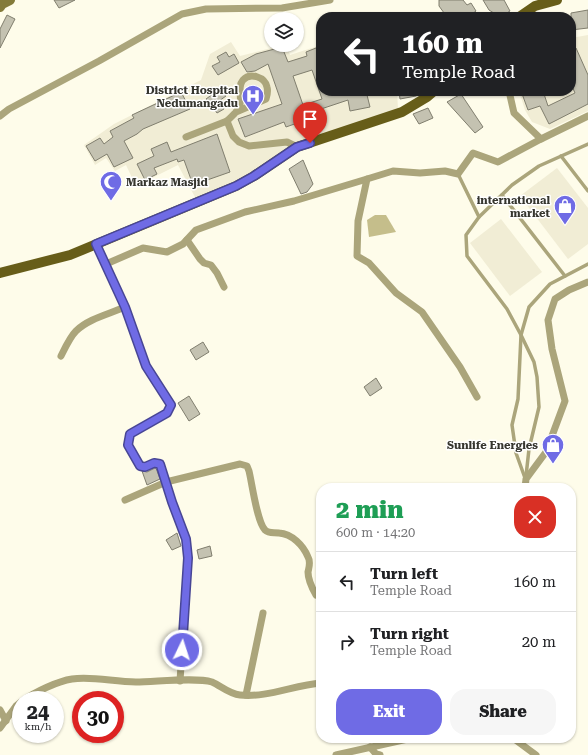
<!DOCTYPE html>
<meta charset="utf-8">
<style>
:root{--surface:#fff;--page:#f6f6f6;--text:#202124;--muted:#757577;--line:#e0e0e0;--accent:#6f6be5}
body{margin:0;font-family:"Roboto Serif",serif;background:var(--page);color:var(--text);height:100vh;display:flex;flex-direction:column;font-size:15px;white-space:nowrap}
*{box-sizing:border-box;margin:0}
p{font-size:13px;color:var(--muted)}
.icon{flex:none;width:22px;height:22px;fill:none;stroke:currentColor;stroke-width:2;stroke-linecap:round;stroke-linejoin:round}
.map{position:relative;flex:1;overflow:hidden}
.sheet{position:absolute;left:316px;top:483px;width:260px;height:260px;display:flex;flex-direction:column;background:var(--surface);border-radius:16px;box-shadow:0 1px 3px #0004}
.sheet>*{flex:none}
.hud{position:absolute;left:316px;top:12px;width:260px;height:84px;border-radius:16px;box-shadow:0 1px 3px #0004;background:#202124;color:#fff;overflow:hidden}
.tools{position:absolute;left:264px;top:12px;display:grid;gap:8px}
.tools a{display:grid;place-items:center;width:40px;height:40px;border-radius:50%;background:var(--surface);box-shadow:0 1px 3px #0004;font-size:20px}
.speed{position:absolute;left:12px;top:691px;display:flex;gap:8px;font-size:20px;font-weight:700;text-align:center}
.speed>*{display:grid;place-content:center;width:52px;height:52px;border-radius:50%;background:var(--surface);box-shadow:0 1px 3px #0004;line-height:1}
.speed small{font-size:10px;font-weight:400}
.speed .limit{border:6px solid #d22;background:#fff;color:#111}
.pin{position:absolute;display:grid;place-items:center;width:34px;height:34px;color:#fff;margin:-41px -17px;border-radius:50% 50% 50% 0;rotate:-45deg;box-shadow:0 0 4px #0007}
.pin .icon{rotate:45deg}
.me{position:absolute;width:44px;margin:-22px;rotate:4deg;stroke-linejoin:round;filter:drop-shadow(0 0 3px #0008)}
.turn{display:flex;align-items:center;gap:14px;height:84px;padding:0 20px;font-size:18px}
.turn .icon{width:52px;height:52px;stroke-width:2.5}
.turn b{display:block;font-size:28px;line-height:34px}
.round{display:grid;place-items:center;flex:none;width:42px;height:42px;border-radius:16px;background:var(--page)}
.overview{display:flex;align-items:center;justify-content:space-between;height:68px;padding:0 20px}
h1{font-size:24px;font-weight:800;line-height:30px;color:#1e9e55}
.cta{display:flex;gap:8px;margin-top:auto;padding:8px 20px}
.cta a{flex:1;height:46px;border-radius:16px;background:var(--accent);color:#fff;font-size:16px;font-weight:800;line-height:46px;text-align:center}
.cta a+a{background:var(--page);color:var(--text)}
ul{padding:0;list-style:none}
li{display:flex;align-items:center;gap:12px;height:60px;padding:0 20px;border-top:1px solid var(--line)}
li div{flex:1}
li b{display:block;font-size:15px}
li em{font-style:normal}
.map>svg:first-child{display:block}
.built{fill:#f1edd5}
.water{fill:#c5be8b}
.building{fill:#c4c2b1;stroke:#807e6e;fill-rule:evenodd}
.lines{fill:none;stroke-linecap:round;stroke-linejoin:round}
.lane{stroke:#aba57b;stroke-width:3.5}
.street{stroke:#aba57b;stroke-width:7}
.secondary{stroke:#847b3a;stroke-width:10}
.primary{stroke:#675d19;stroke-width:10}
.route-casing{stroke:#484695;stroke-width:10}
.route{stroke:#6f6be5;stroke-width:7}
.labels{text-anchor:middle;stroke-width:3;stroke-linejoin:round;paint-order:stroke}
.poi-label{font-size:11px;font-weight:bold;fill:#36362f;stroke:#fff;text-anchor:end}
</style>
<div class="map">
<svg width="588" height="755" viewBox="0 0 588 755">
<rect width="100%" height="100%" fill="#fefcea"/>
<g class="built">
<polygon points="588,35 588,111 550,129 532,122 525,110 519,91 571,91 571,38"/>
<polygon points="231,42 240,56 283,45 286,45 290,55 321,45 321,91 397,91 398,109 353,125 251,175 196,199 178,165 136,186 126,165 115,171 106,158 95,165 84,145 114,124 201,80 210,54"/>
<polygon points="557,168 588,208 588,244 568,259 520,196"/>
<polygon points="501,219 542,272 510,296 470,243"/>
</g>
<polygon class="water" points="375,215 386,215 396,232 369,237 367,220"/>
<g class="building">
<polygon points="54,0 75,0 59,8"/>
<polygon points="439,0 463,0 467,5 471,3 476,11 468,17 447,17 439,6"/>
<polygon points="483,0 504,0 510,11 500,17 489,10"/>
<polygon points="588,10 588,28 571,30 571,13"/>
<polygon points="7,15 15,19 0,48 0,29"/>
<path d="M321 46V91H366L370 107 350 111 348 100 315 111 317 116 286 127 284 122 245 137 238 119 282 104 268 64 255 71 247 72 241 62 256 54 282 47 288 62 307 56 306 52ZM312 70 322 99 303 105 293 76Z"/>
<polygon points="576,48 588,75 588,104 549,124 540,106 528,110 521,91 543,91 548,106 575,93 571,84 571,51"/>
<polygon points="226,52 229,57 234,54 239,63 218,75 212,66 220,62 217,57"/>
<polygon points="221,88 226,96 219,101 224,109 217,113 206,99"/>
<polygon points="399,91 424,91 416,96 400,99"/>
<polygon points="181,92 190,109 143,129 137,134 124,141 133,158 114,167 107,154 95,161 86,146 100,138 104,144 113,137 110,131 134,118 132,115"/>
<polygon points="461,94 483,127 475,133 447,102"/>
<polygon points="428,108 433,118 419,124 413,114"/>
<polygon points="217,134 230,172 193,185 184,160 178,162 177,159 154,168 157,174 145,180 137,164 154,156 151,149 167,142 171,152"/>
<polygon points="303,160 313,184 307,192 301,194 289,169"/>
<polygon points="203,342 209,352 196,360 190,350"/>
<polygon points="376,378 382,388 370,396 364,387"/>
<polygon points="189,396 200,414 189,421 178,403"/>
<polygon points="155,468 156,468 160,479 147,485 142,471 147,472"/>
<polygon points="177,533 181,546 172,550 166,540"/>
<polygon points="210,546 212,556 199,559 197,550"/>
</g>
<g class="lines">
<g class="lane">
<polyline points="561,156 588,191"/>
<polyline points="458,174 479,217 466,235 467,256 507,309 521,335 518,399 512,425 516,453 525,478"/>
<polyline points="502,195 565,276"/>
<polyline points="479,217 512,185 539,166 588,144"/>
<polyline points="526,476 529,449 539,407 537,377 534,362 521,335 529,307 550,284 588,264"/>
</g>
<g class="street">
<polyline points="509,91 514,113 541,139 588,116"/>
<polyline points="0,116 9,109 99,61 182,14 206,9 282,8 330,0"/>
<path d="M227 121C232 116 239 111 240 104 242 96 237 87 243 80 250 72 265 77 267 87 268 91 267 96 266 99L236 112"/>
<polyline points="186,137 227,121 233,136 239,142 249,146 287,142 297,147"/>
<polyline points="187,240 200,259 204,263 211,265 217,273 224,287"/>
<polyline points="96,244 125,307 146,366 171,405 167,413 130,434 128,445 140,466 145,467 154,463 160,464 172,502 185,539 188,558 180,681"/>
<polyline points="106,264 143,248 167,252 183,244 196,230 245,212 294,201 367,179"/>
<path d="M61 356C65 348 70 337 76 331 88 319 109 314 125 307"/>
<polyline points="477,397 460,367 422,312 396,293 369,263 357,256 358,221 367,179 393,171 420,173 445,171 458,174 473,153 498,162 541,139"/>
<polyline points="525,488 526,479 546,452 565,401 552,349 548,320 555,299 569,290 588,282"/>
<path d="M125 500 166 482 240 464 247 466 249 471C252 483 257 522 265 530 269 534 274 532 279 533 292 534 303 545 308 557 311 562 309 567 308 572 308 580 312 588 316 595"/>
<polyline points="246,695 263,613"/>
<path d="M24 700C35 692 58 681 72 679 93 676 114 682 136 682 155 682 196 677 212 682 221 686 229 694 240 695 267 698 294 685 321 683"/>
<polyline points="0,710 6,721"/>
<polyline points="0,728 16,706 21,702"/>
<polyline points="513,738 536,755"/>
<polyline points="370,747 376,754 380,755"/>
<polyline points="336,755 412,738"/>
</g>
<polyline class="secondary" points="0,7 2,4 10,0"/>
<g class="primary">
<polyline points="519,17 535,6 557,0"/>
<polyline points="0,273 70,255 236,186 254,176 297,147 402,112 427,97 434,91"/>
</g>
</g>
<g class="lines">
<g class="route-casing">
<polyline id="route" points="182,650 188,558 186,539 172,502 160,464 154,463 145,467 140,466 128,445 130,434 167,413 171,405 146,366 125,307 96,244 236,186 254,176 297,147 310,143"/>
</g>
<use href="#route" class="route"/>
</g>
<defs>
<g id="hospital-pin" transform="scale(1.15)"><path d="M0 17L-7.5 6A9.5 9.5 0 1 1 7.5 6Z" fill="#6f6be5" stroke="#fff"/><path d="M-5-5h3v3.5h4V-5h3V5h-3V1.5h-4V5h-3Z" fill="#fff"/></g>
<g id="mosque-pin" transform="scale(1.15)"><path d="M0 17L-7.5 6A9.5 9.5 0 1 1 7.5 6Z" fill="#6f6be5" stroke="#fff"/><path d="M3.5-4.9A6 6 0 1 0 3.5 4.9A5 5 0 1 1 3.5-4.9Z" fill="#fff"/></g>
<g id="shop-pin" transform="scale(1.15)"><path d="M0 17L-7.5 6A9.5 9.5 0 1 1 7.5 6Z" fill="#6f6be5" stroke="#fff"/><path d="M-5-2.5h2.3a2.7 3.5 0 0 1 5.4 0H5L5.5 6h-11ZM-1.5-2.5h3a1.5 2.3 0 0 0-3 0Z" fill="#fff"/></g>
</defs>
<g fill-rule="evenodd">
<use href="#hospital-pin" x="253" y="96"/>
<use href="#mosque-pin" x="111" y="182"/>
<use href="#shop-pin" x="565" y="206"/>
<use href="#shop-pin" x="553" y="445"/>
</g>
<g class="labels">
<g class="poi-label">
<text x="238" y="94">District Hospital<tspan x="238" dy="13">Nedumangadu</tspan></text>
<text x="126" y="186" text-anchor="start">Markaz Masjid</text>
<text x="550" y="204">international<tspan x="550" dy="13">market</tspan></text>
<text x="538" y="449">Sunlife Energies</text>
</g>
</g>
</svg>
<div class="tools">
<a><svg class="icon" aria-label="layers" viewBox="0 0 24 24"><path d="M12 4l9 5-9 5-9-5zM3 14l9 5 9-5"/></svg></a>
</div>
<div class="speed"><div>24<small>km/h</small></div><div class="limit">30</div></div>
<div class="pin" style="left:310px;top:143px;background:#d93025"><svg class="icon" aria-label="arrive" viewBox="0 0 24 24"><path d="M6 21V4h12l-3 4 3 4H6"/></svg></div>
<svg class="me" style="left:182px;top:650px" viewBox="-20 -20 40 40"><circle r="17" fill="#6f6be5" stroke="#fff" stroke-width="3"/><path d="M0-11L8 9 0 5-8 9z" fill="#fff"/></svg>
<div class="hud">
<div class="turn"><svg class="icon" aria-label="left" viewBox="0 0 24 24"><path d="M17 20v-9H6M10 6l-5 5 5 5"/></svg><div><b>160 m</b>Temple Road</div></div>
</div>
<section class="sheet">
<div class="overview"><div><h1>2 min</h1><p>600 m · 14:20</p></div><a class="round" style="background:#d93025;color:#fff"><svg class="icon" aria-label="close" viewBox="0 0 24 24"><path d="M6 6l12 12M18 6L6 18"/></svg></a></div>
<ul>
<li><svg class="icon" aria-label="left" viewBox="0 0 24 24"><path d="M17 20v-9H6M10 6l-5 5 5 5"/></svg><div><b>Turn left</b><p>Temple Road</p></div><em>160 m</em></li>
<li><svg class="icon" aria-label="right" viewBox="0 0 24 24"><path d="M7 20v-9h11M14 6l5 5-5 5"/></svg><div><b>Turn right</b><p>Temple Road</p></div><em>20 m</em></li>
</ul>
<div class="cta"><a>Exit</a><a>Share</a></div>
</section>
</div>
